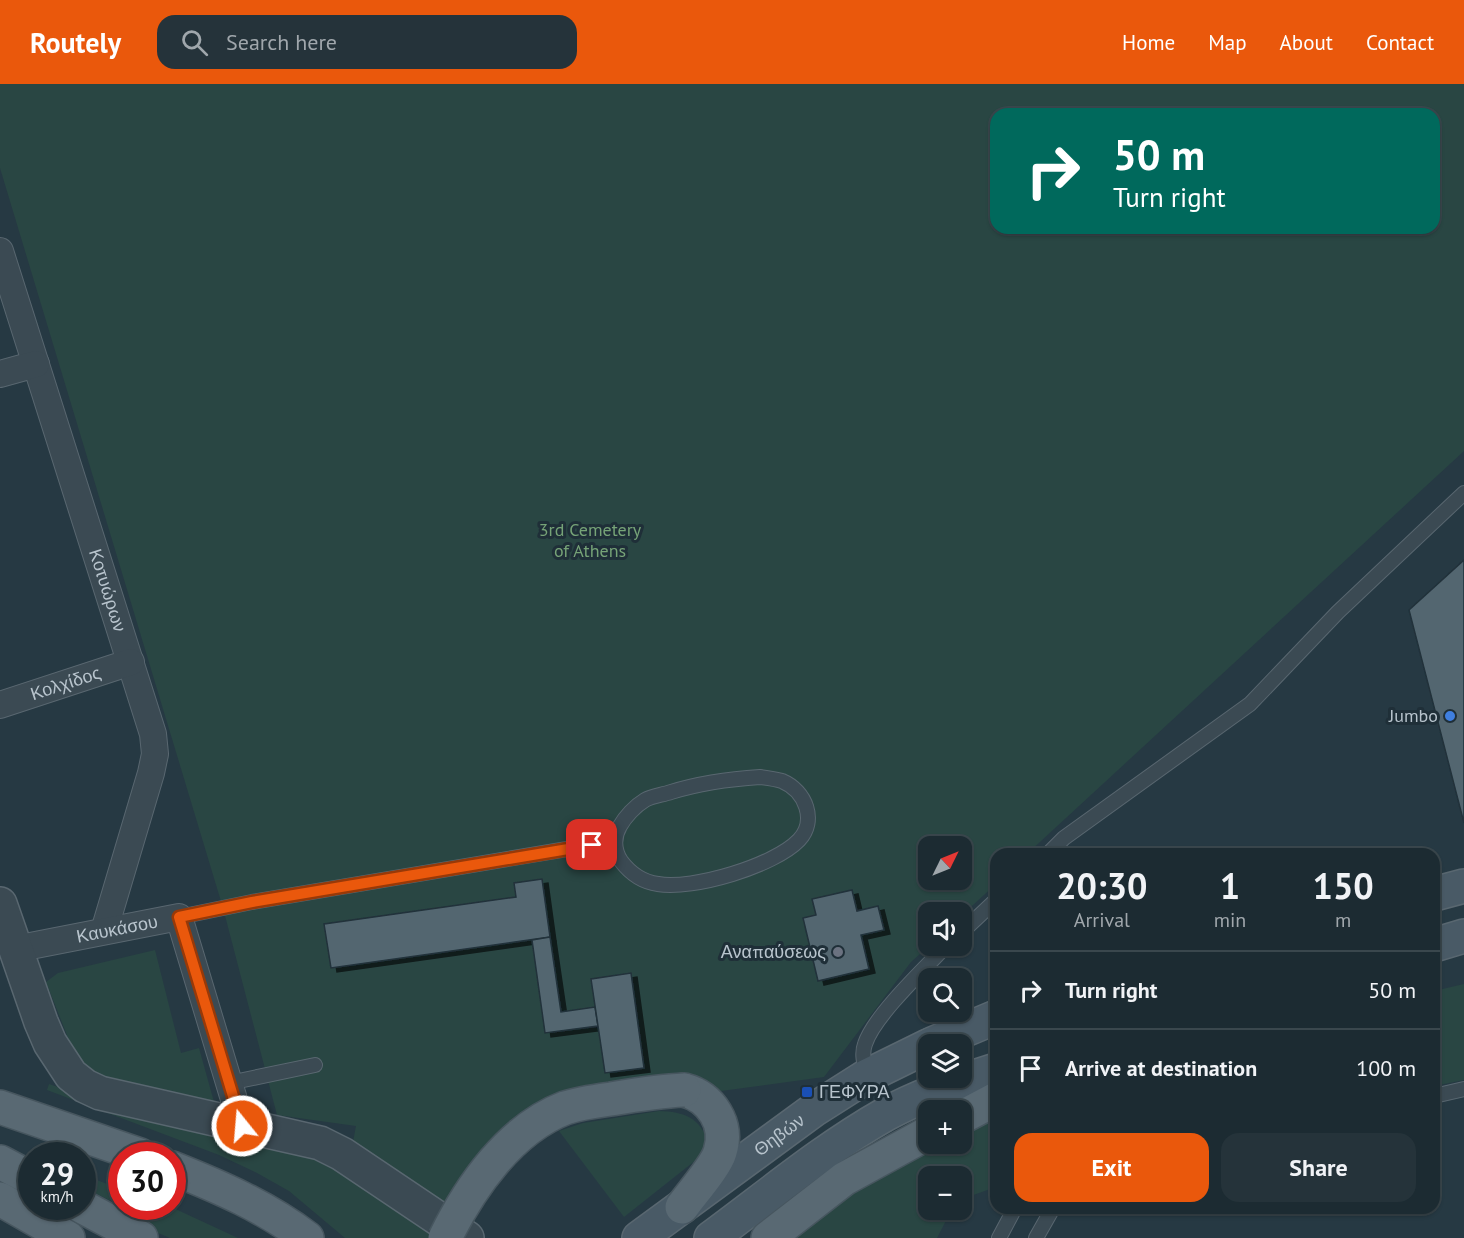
<!DOCTYPE html>
<meta charset="utf-8">
<style>
:root{--surface:#1c2b32;--page:#25333a;--text:#f1f3f6;--muted:#a0a7ac;--line:#3a474d;--accent:#ea580c}
body{margin:0;font-family:"PT Sans",sans-serif;background:var(--page);color:var(--text);height:100vh;display:flex;flex-direction:column;font-size:22px;white-space:nowrap}
*{box-sizing:border-box;margin:0}
p{font-size:20px;color:var(--muted)}
.icon{flex:none;width:33px;height:33px;fill:none;stroke:currentColor;stroke-width:2;stroke-linecap:round;stroke-linejoin:round}
.map{position:relative;flex:1;overflow:hidden}
.details{position:absolute;left:990px;top:764px;width:450px;height:366px;display:flex;flex-direction:column;background:var(--surface);border-radius:18px;box-shadow:0 2px 4px #0004,0 0 0 2px var(--line)}
.details>*{flex:none}
.hud{position:absolute;left:990px;top:24px;width:450px;height:126px;border-radius:18px;box-shadow:0 2px 4px #0004,0 0 0 2px var(--line);background:#00695c;color:#fff;overflow:hidden}
.needle{width:39px;rotate:47deg}
.fabs{position:absolute;left:918px;top:752px;display:grid;gap:12px}
.fabs a{display:grid;place-items:center;width:54px;height:54px;border-radius:12px;background:var(--surface);box-shadow:0 2px 4px #0004,0 0 0 2px var(--line);font-size:30px}
.speed{position:absolute;left:18px;top:1058px;display:flex;gap:12px;font-size:30px;font-weight:700;text-align:center}
.speed>*{display:grid;place-content:center;width:78px;height:78px;border-radius:50%;background:var(--surface);box-shadow:0 2px 4px #0004,0 0 0 2px var(--line);line-height:1}
.speed small{font-size:15px;font-weight:400}
.speed .limit{border:9px solid #d22;background:#fff;color:#111}
.pin{position:absolute;display:grid;place-items:center;width:51px;height:51px;color:#fff;margin:-26px;border-radius:12px;box-shadow:0 3px 9px #0006}
.me{position:absolute;width:66px;margin:-33px;rotate:343deg;stroke-linejoin:round;filter:drop-shadow(0 0 4px #0008)}
.turn{display:flex;align-items:center;gap:21px;height:126px;padding:0 24px;font-size:27px}
.turn .icon{width:78px;height:78px;stroke-width:2.5}
.turn b{display:block;font-size:42px;line-height:51px}
.eta{display:flex;justify-content:space-evenly;align-items:center;height:102px;text-align:center}
.eta b{font-size:36px;font-weight:700;line-height:42px}
.cta{display:flex;gap:12px;margin-top:auto;padding:12px 24px}
.cta a{flex:1;height:69px;border-radius:18px;background:var(--accent);color:#fff;font-size:24px;font-weight:700;line-height:69px;text-align:center}
.cta a+a{background:var(--page);color:var(--text)}
ul{padding:0;list-style:none}
li{display:flex;align-items:center;gap:18px;height:78px;padding:0 24px;border-top:2px solid var(--line)}
li div{flex:1}
li b{display:block;font-size:22px}
li em{font-style:normal}
header{display:flex;align-items:center;gap:36px;box-sizing:border-box;height:84px;padding:0 30px;background:var(--accent);color:#fff}
header strong{font-size:28px}
nav{display:flex;gap:33px;margin-inline-start:auto;font-size:21px}
.search{width:420px;height:54px;background:var(--page);display:flex;align-items:center;gap:15px;box-sizing:border-box;padding:0 21px;border-radius:18px;color:var(--muted);font-size:22px}
.map>svg:first-child{display:block}
.green{fill:#294643;fill-rule:evenodd}
.building{fill:#526670;stroke:#21313a;stroke-width:1.5;filter:url(#shadow)}
.lines{fill:none;stroke-linecap:round;stroke-linejoin:round}
.service-casing{stroke:#596770;stroke-width:16}
.minor-casing{stroke:#596770;stroke-width:28}
.tertiary-casing{stroke:#596770;stroke-width:36}
.secondary-casing{stroke:#596770;stroke-width:36}
.primary-casing{stroke:#47565f;stroke-width:36}
.service{stroke:#3b4a53;stroke-width:14}
.minor{stroke:#3b4a53;stroke-width:26}
.tertiary{stroke:#3b4a53;stroke-width:33}
.secondary{stroke:#495a66;stroke-width:33}
.primary{stroke:#596973;stroke-width:33}
.primary-bridge-casing{stroke:#47565f;stroke-width:36;stroke-linecap:butt}
.primary-bridge{stroke:#596973;stroke-width:33}
.route-casing{stroke:#983908;stroke-width:15}
.route{stroke:#ea580c;stroke-width:10}
.shop-dot{fill:#3f7fe0;stroke:#1f2f38;stroke-width:2}
.worship-dot{fill:#6b7280;stroke:#1f2f38;stroke-width:2}
.transit-dot{fill:#1a4fb4;stroke:#1f2f38;stroke-width:2}
.labels{text-anchor:middle;stroke-width:6;stroke-linejoin:round;paint-order:stroke}
.park-label{font-size:18px;fill:#76a377;stroke:#1f2f38}
.street-label{font-size:18px;fill:#b8c4cd;stroke:#1f2f38}
.poi-label{font-size:18px;fill:#b8c4cd;stroke:#1f2f38;text-anchor:end}
</style>
<header>
<strong>Routely</strong>
<div class="search"><svg class="icon" aria-label="search" viewBox="0 0 24 24"><circle cx="10" cy="10" r="6"/><path d="M15 15l6 6"/></svg>Search here</div>
<nav><a>Home</a><a>Map</a><a>About</a><a>Contact</a></nav>
</header>
<div class="map">
<svg width="1464" height="1154" viewBox="0 0 1464 1154">
<defs>
<filter id="shadow"><feDropShadow dx="6" dy="4" stdDeviation="0" flood-color="#0009"/></filter>
</defs>
<rect width="100%" height="100%" fill="#263943"/>
<g class="green">
<path d="M0 0H1464V367L1028 769 996 770V800L962 831V828H928L930 861 911 878 824 993 721 1007 698 992 680 993 501 1048 473 1075 444 1123 352 1063 356 1042 277 1031 223 824 0 84ZM996 30H1434V144H996ZM928 762H962V795H928Z"/>
<polygon points="155,866 181,969 199,964 214,1018 196,1023 96,989 83,980 74,969 46,898 58,889"/>
<polygon points="1464,900 1464,996 1434,1002 1434,907"/>
<polygon points="49,1000 140,1031 303,1065 434,1144 429,1154 345,1154 289,1107 257,1089 219,1071 47,1006"/>
<path d="M659 1027C685 1028 699 1033 709 1059L696 1076 624 1133 559 1047 583 1039Z"/>
<polygon points="996,1032 996,1103 962,1115 962,1092 928,1092 928,1125 952,1125 937,1154 788,1154 820,1128 936,1059 962,1059 962,1047"/>
<polygon points="83,1091 121,1105 122,1122 169,1122 238,1154 170,1154 151,1146 138,1138 119,1121 83,1103"/>
</g>
<g class="building">
<polygon points="1464,476 1464,739 1409,526"/>
<polygon points="542,795 550,853 331,884 324,840 516,813 514,799"/>
<polygon points="852,806 857,827 878,822 884,846 861,851 869,885 818,897 803,834 816,831 812,815"/>
<polygon points="550,853 561,928 595,923 598,942 545,949 532,856"/>
<polygon points="631,889 644,984 605,989 591,895"/>
</g>
<g class="lines">
<g class="service-casing">
<g id="service">
<path d="M760 693C768 694 775 695 782 697 806 707 817 737 799 756 774 782 693 806 658 800 643 798 630 789 621 777 614 766 613 754 620 742 625 733 635 722 645 716 652 712 662 711 671 708 700 699 729 695 760 693Z"/>
<polyline points="1048,770 1064,754 1250,620 1338,528 1464,409"/>
<polyline points="179,833 252,818 615,757"/>
<polyline points="962,848 996,816"/>
<path d="M867 992C865 981 861 971 865 960 874 932 925 884 947 861"/>
<polyline points="229,999 315,981"/>
<polyline points="1434,1012 1464,1005"/>
<polyline points="999,1154 1015,1124"/>
<polyline points="1036,1154 1053,1124"/>
</g>
</g>
<g class="minor-casing">
<g id="minor">
<path id="s1" d="M0 167 153 650 155 670 151 689 104 847"/>
<polyline points="0,290 36,280"/>
<path id="s2" d="M0 621 131 578"/>
<path id="s3" d="M15 865 179 833 242 1042"/>
</g>
</g>
<g class="tertiary-casing">
<polyline id="tertiary" points="0,820 41,938 50,959 71,991 85,1002 100,1009 320,1059 342,1070 467,1154"/>
</g>
<g class="secondary-casing">
<g id="secondary">
<polyline points="1434,810 1464,802"/>
<polyline points="1434,861 1464,852"/>
<polyline points="932,960 996,933"/>
<path id="s4" d="M639 1154 815 1025 867 992 928 962"/>
<path d="M711 1154C768 1112 824 1065 886 1030 921 1011 958 998 996 986"/>
</g>
</g>
<g class="primary-casing">
<g id="primary">
<polyline points="0,1023 140,1071"/>
<polyline points="962,1033 996,1015"/>
<polyline points="0,1078 32,1095"/>
<path d="M172 1084C220 1103 266 1123 307 1154"/>
<polyline points="0,1115 68,1154"/>
<polyline points="81,1122 141,1154"/>
<path d="M682 1123C692 1109 716 1082 720 1068 729 1040 711 1013 684 1006"/>
<polyline points="768,1154 844,1095 928,1049"/>
</g>
</g>
<use href="#service" class="service"/>
<use href="#minor" class="minor"/>
<use href="#tertiary" class="tertiary"/>
<use href="#secondary" class="secondary"/>
<use href="#primary" class="primary"/>
<g class="primary-bridge-casing">
<path id="primary-bridge" d="M445 1154C470 1103 510 1045 565 1024 580 1019 596 1017 611 1015 635 1011 660 1007 684 1006"/>
</g>
<use href="#primary-bridge" class="primary-bridge"/>
</g>
<g class="lines">
<g class="route-casing">
<polyline id="route" points="242,1042 179,833 252,818 592,761"/>
</g>
<use href="#route" class="route"/>
</g>
<circle class="shop-dot" cx="1450" cy="632" r="6"/>
<circle class="worship-dot" cx="838" cy="868" r="6"/>
<rect class="transit-dot" x="801" y="1002" width="12" height="12" rx="3"/>
<g class="labels">
<g class="park-label">
<text x="590" y="452">3rd Cemetery<tspan x="590" dy="21">of Athens</tspan></text>
</g>
<g class="street-label">
<text dy="6" stroke="none"><textPath href="#s1" startOffset="356">Κοτυώρων</textPath></text>
<text dy="6" stroke="none"><textPath href="#s2" startOffset="69">Κολχίδος</textPath></text>
<text dy="6" stroke="none"><textPath href="#s3" startOffset="104">Καυκάσου</textPath></text>
<text dy="6" stroke="none"><textPath href="#s4" startOffset="174">Θηβών</textPath></text>
</g>
<g class="poi-label">
<text x="1438" y="638">Jumbo</text>
<text x="826" y="874">Αναπαύσεως</text>
<text x="819" y="1014" text-anchor="start">ΓΕΦΥΡΑ</text>
</g>
</g>
</svg>
<div class="fabs">
<a><svg class="needle" viewBox="-14 -14 28 28"><path d="M0-13l5 13h-10z" fill="#e53935"/><path d="M0 13l5-13h-10z" fill="#a0a7ac"/></svg></a>
<a><svg class="icon" aria-label="sound" viewBox="0 0 24 24"><path d="M4 9h4l5-4v14l-5-4H4zM17 9q2 3 0 6"/></svg></a>
<a><svg class="icon" aria-label="search" viewBox="0 0 24 24"><circle cx="10" cy="10" r="6"/><path d="M15 15l6 6"/></svg></a>
<a><svg class="icon" aria-label="layers" viewBox="0 0 24 24"><path d="M12 4l9 5-9 5-9-5zM3 14l9 5 9-5"/></svg></a>
<a>+</a>
<a>−</a>
</div>
<div class="speed"><div>29<small>km/h</small></div><div class="limit">30</div></div>
<div class="pin" style="left:592px;top:761px;background:#d93025"><svg class="icon" aria-label="arrive" viewBox="0 0 24 24"><path d="M6 21V4h12l-3 4 3 4H6"/></svg></div>
<svg class="me" style="left:242px;top:1042px" viewBox="-20 -20 40 40"><circle r="17" fill="#ea580c" stroke="#fff" stroke-width="3"/><path d="M0-11L8 9 0 5-8 9z" fill="#fff"/></svg>
<div class="hud">
<div class="turn"><svg class="icon" aria-label="right" viewBox="0 0 24 24"><path d="M7 20v-9h11M14 6l5 5-5 5"/></svg><div><b>50 m</b>Turn right</div></div>
</div>
<section class="details">
<div class="eta">
<div><b>20:30</b><p>Arrival</p></div>
<div><b>1</b><p>min</p></div>
<div><b>150</b><p>m</p></div>
</div>
<ul>
<li><svg class="icon" aria-label="right" viewBox="0 0 24 24"><path d="M7 20v-9h11M14 6l5 5-5 5"/></svg><div><b>Turn right</b></div><em>50 m</em></li>
<li><svg class="icon" aria-label="arrive" viewBox="0 0 24 24"><path d="M6 21V4h12l-3 4 3 4H6"/></svg><div><b>Arrive at destination</b></div><em>100 m</em></li>
</ul>
<div class="cta"><a>Exit</a><a>Share</a></div>
</section>
</div>
